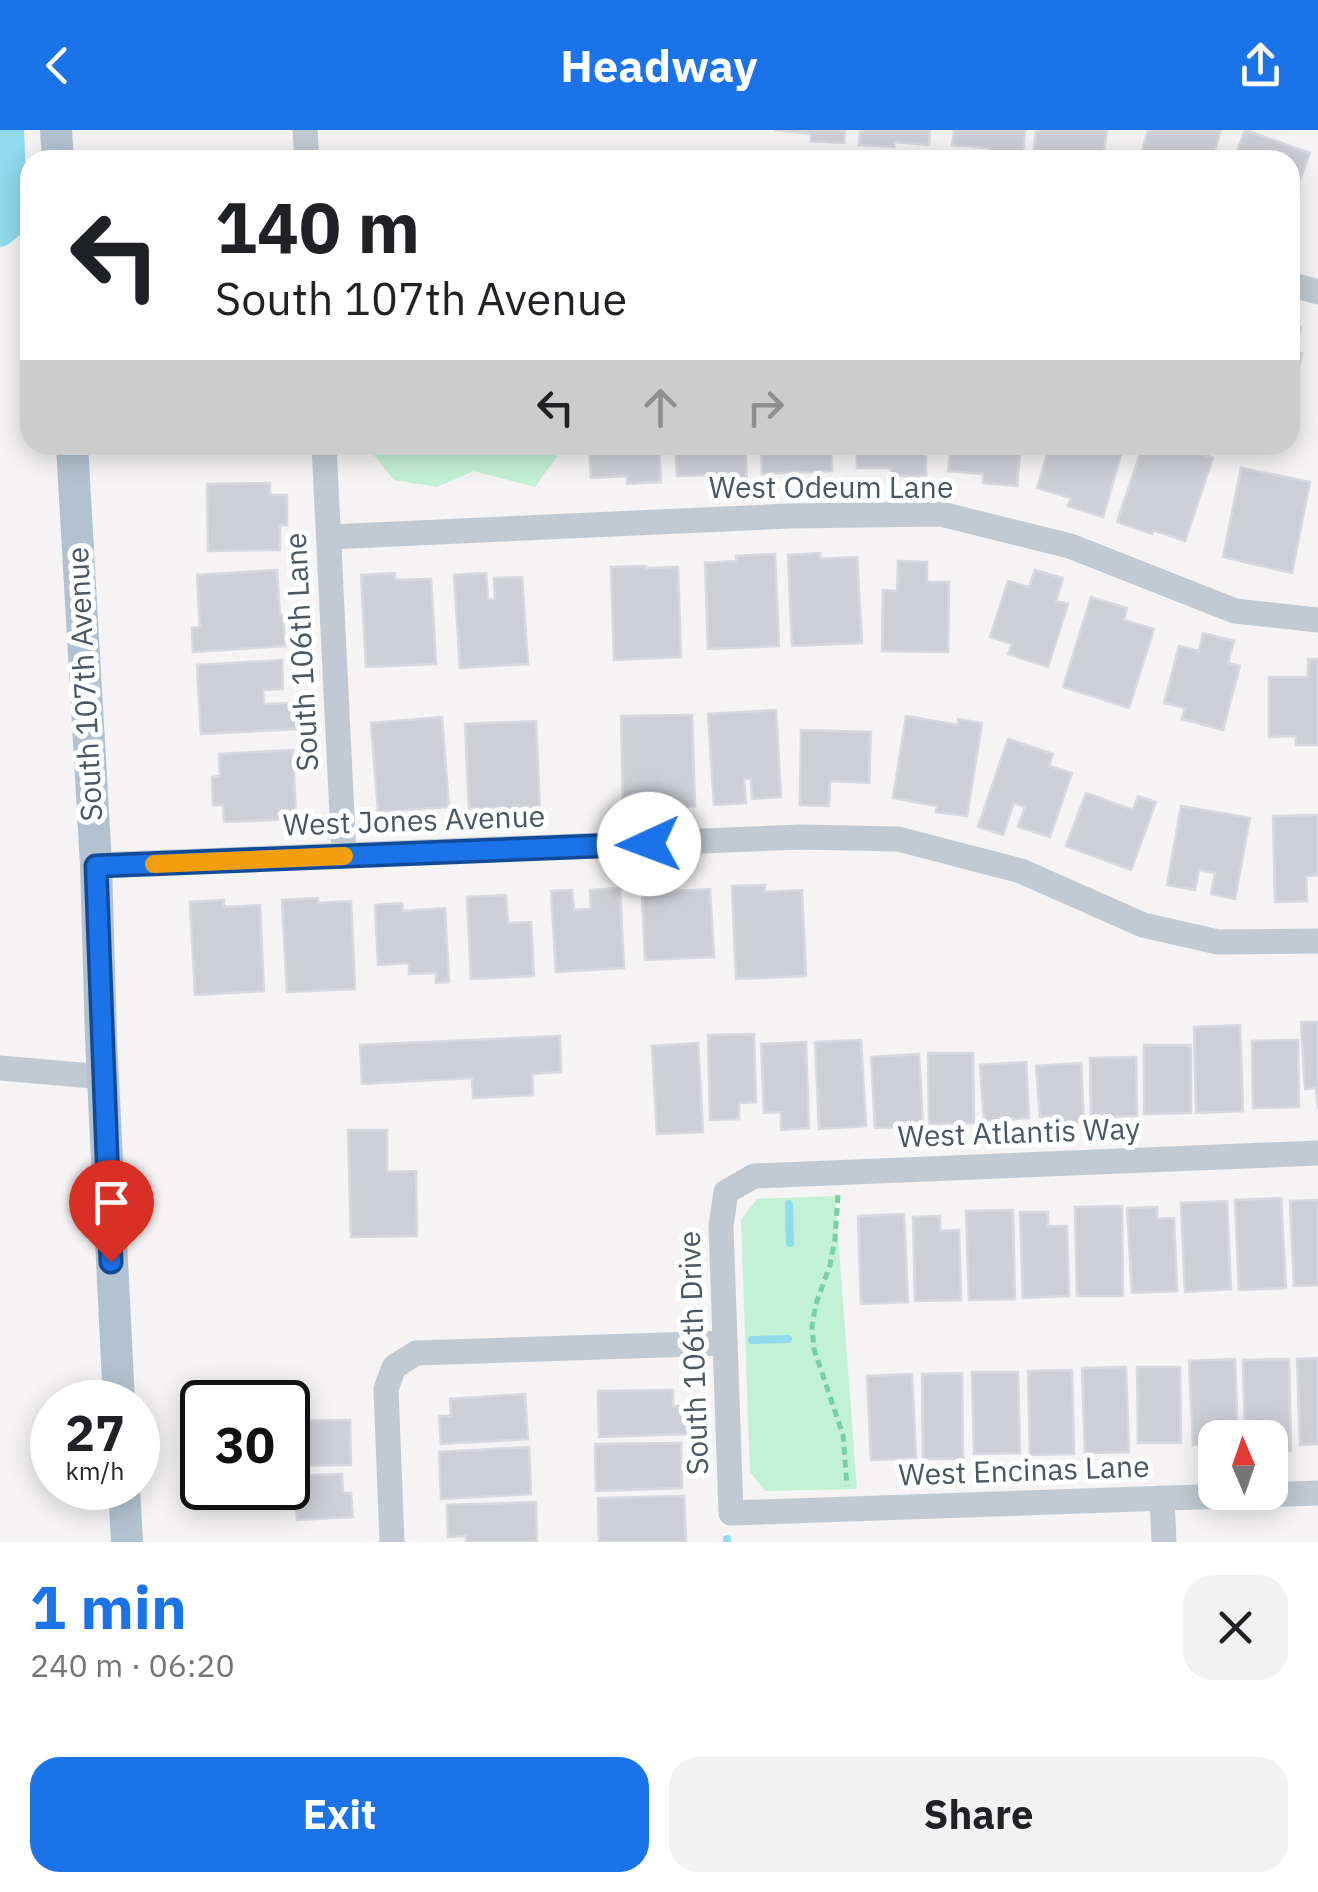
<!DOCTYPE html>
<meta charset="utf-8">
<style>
:root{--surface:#fff;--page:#f2f2f2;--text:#202124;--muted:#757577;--accent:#1a73e8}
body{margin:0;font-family:"IBM Plex Sans",sans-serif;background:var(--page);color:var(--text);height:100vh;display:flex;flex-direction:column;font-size:38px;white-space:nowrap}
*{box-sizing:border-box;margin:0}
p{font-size:32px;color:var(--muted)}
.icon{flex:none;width:55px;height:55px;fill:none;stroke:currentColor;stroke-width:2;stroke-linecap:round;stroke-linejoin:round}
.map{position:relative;height:1412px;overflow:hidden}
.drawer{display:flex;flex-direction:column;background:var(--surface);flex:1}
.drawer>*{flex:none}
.guide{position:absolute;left:20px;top:20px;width:1280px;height:305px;border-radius:30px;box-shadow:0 5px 25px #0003;background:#fff;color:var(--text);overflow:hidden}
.needle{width:65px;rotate:358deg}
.buttons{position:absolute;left:1198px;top:1290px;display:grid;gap:20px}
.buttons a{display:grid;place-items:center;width:90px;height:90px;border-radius:20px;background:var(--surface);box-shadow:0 5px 25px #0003;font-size:50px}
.speed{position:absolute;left:30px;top:1250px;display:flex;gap:20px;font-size:50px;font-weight:700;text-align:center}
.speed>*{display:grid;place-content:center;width:130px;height:130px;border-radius:50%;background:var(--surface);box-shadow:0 5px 25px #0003;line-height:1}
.speed small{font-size:25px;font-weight:400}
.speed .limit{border:5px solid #111;border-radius:15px;background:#fff;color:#111}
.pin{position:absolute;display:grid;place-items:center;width:85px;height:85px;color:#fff;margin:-102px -42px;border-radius:50% 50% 50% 0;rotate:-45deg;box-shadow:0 0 10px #0007}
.pin .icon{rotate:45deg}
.me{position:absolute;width:110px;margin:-55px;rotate:268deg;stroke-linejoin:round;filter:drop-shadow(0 0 8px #0008)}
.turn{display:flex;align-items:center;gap:35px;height:210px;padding:0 30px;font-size:45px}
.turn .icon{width:130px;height:130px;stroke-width:2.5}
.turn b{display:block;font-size:70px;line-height:85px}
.lanes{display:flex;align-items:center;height:95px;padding:0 30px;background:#0003;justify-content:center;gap:50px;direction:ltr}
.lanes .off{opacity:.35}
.round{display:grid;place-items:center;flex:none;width:105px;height:105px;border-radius:30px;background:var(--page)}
.overview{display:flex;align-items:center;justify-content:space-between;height:170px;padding:0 30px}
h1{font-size:60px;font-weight:700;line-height:75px;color:var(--accent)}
.primary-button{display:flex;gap:20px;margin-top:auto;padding:20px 30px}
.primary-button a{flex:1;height:115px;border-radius:30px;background:var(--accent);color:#fff;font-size:40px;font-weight:700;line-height:115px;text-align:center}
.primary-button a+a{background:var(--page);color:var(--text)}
header{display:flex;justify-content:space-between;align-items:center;height:130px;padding:0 30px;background:var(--accent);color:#fff;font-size:45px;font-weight:700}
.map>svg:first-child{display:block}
.green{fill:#c3f1d5}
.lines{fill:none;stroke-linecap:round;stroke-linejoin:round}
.stream{stroke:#90daee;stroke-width:8}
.canal{stroke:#90daee;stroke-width:28}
.building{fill:#cdcfd5;stroke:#d7d9de;stroke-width:2.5}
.path{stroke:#7ad0a6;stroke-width:5;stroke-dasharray:8 5;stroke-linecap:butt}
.minor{stroke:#c1cad2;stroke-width:25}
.major{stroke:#b3c2d1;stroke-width:32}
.route-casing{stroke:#114b97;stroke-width:25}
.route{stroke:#1a73e8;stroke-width:18}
.slow{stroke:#f59e0b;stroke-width:18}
.labels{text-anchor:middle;stroke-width:10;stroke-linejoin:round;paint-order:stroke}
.street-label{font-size:30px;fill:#4a5661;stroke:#fff}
</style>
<header><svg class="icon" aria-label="back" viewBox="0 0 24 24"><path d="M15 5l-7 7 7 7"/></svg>Headway<svg class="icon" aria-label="share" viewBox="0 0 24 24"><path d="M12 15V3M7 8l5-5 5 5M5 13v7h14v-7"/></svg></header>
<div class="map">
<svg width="1318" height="1412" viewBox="0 0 1318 1412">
<rect width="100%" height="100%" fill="#f5f3f3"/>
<g class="green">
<polygon points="375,315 565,315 535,357 474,341 437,357 394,350 373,324"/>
<polygon points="835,1066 857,1359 765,1361 750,1342 741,1090 757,1069"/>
</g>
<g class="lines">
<g class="stream">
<polyline points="789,1074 790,1113"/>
<polyline points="752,1210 788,1209"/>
<polyline points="727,1412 727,1409"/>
</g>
<polyline class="canal" points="0,103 9,96 13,71 10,0"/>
</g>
<g class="building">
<polygon points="774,0 845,0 844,13 811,11 811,4"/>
<polygon points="860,0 930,0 929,15 894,12 894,17 859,15"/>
<polygon points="954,0 1025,0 1023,27 988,24 989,18 952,15"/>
<polygon points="1036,0 1107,0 1103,30 1033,28"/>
<polygon points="1148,0 1221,0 1212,30 1139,30"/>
<polygon points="1245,0 1310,23 1290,77 1290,30 1234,30"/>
<polygon points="1290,195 1301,197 1295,222 1302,223 1290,277"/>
<polygon points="589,315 659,315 661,352 627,354 627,346 591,348"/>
<polygon points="675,315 745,315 747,350 714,351 713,345 677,346"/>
<polygon points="761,315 831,315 832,341 762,344"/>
<polygon points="856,315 926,315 926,346 891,346 891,338 857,338"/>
<polygon points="951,315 1021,315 1017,356 983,353 983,344 948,341"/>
<polygon points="1050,315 1124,315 1103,387 1068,376 1071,368 1037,358"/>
<polygon points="1143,315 1176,315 1213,328 1185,411 1153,400 1152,404 1117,392"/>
<polygon points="1241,338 1310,352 1292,443 1223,427"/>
<polygon points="270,353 270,365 287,365 287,395 280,395 280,420 208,421 207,354"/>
<polygon points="820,423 820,429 857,427 862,513 792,516 788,425"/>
<polygon points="775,424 779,516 708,519 705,433 736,431 736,426"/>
<polygon points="898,431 927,432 927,452 949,452 948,522 882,521 883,460 897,461"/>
<polygon points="646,436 646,438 678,437 681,527 614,530 611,437"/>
<polygon points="277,440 280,485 283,485 285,516 193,522 192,498 200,497 197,445"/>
<polygon points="1035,440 1063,448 1056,471 1068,474 1048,537 1008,524 1012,514 990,507 1008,451 1029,457"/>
<polygon points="395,443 395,450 431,449 436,534 366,537 361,445"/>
<polygon points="486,443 488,469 495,469 494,448 522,447 528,534 460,538 454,445"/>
<polygon points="1091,467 1127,478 1124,490 1154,499 1129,578 1063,557"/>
<polygon points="1203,503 1234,511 1228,533 1240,536 1223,600 1182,589 1185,578 1164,573 1179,516 1199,521"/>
<polygon points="1308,529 1318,529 1318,615 1296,615 1296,606 1269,607 1269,547 1308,547"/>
<polygon points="282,530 283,559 263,560 264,574 297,573 298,599 201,604 197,535"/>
<polygon points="776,580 781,667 752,669 751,649 744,649 746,673 714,675 708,584"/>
<polygon points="692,585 695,676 662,678 662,671 623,672 621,586"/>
<polygon points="906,586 958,595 958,589 982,593 967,686 936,682 937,676 893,668"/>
<polygon points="442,587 449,677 378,682 371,593"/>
<polygon points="536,591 540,683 506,684 506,677 469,679 465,594"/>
<polygon points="801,600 871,602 869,653 830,651 829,676 800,675"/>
<polygon points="1008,609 1053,624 1049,636 1072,643 1050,707 1018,697 1025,677 1014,673 1003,705 978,697"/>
<polygon points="293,620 296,689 224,692 223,675 213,675 212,647 220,646 219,624"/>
<polygon points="1086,663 1133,680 1138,666 1156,672 1131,740 1066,716"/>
<polygon points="1181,676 1250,688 1235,769 1211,764 1215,743 1199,740 1195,760 1167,755"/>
<polygon points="1318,685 1318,745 1306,746 1307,771 1275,772 1273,686"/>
<polygon points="765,755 765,762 802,760 806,846 736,849 732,756"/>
<polygon points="620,758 624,838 556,842 551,761 572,760 574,780 591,779 590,760"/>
<polygon points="710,759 714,827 645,830 642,763"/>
<polygon points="506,765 508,793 531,792 534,846 471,849 467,767"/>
<polygon points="318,768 318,773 351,771 355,859 287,862 282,770"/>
<polygon points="224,770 224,777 260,775 264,861 195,865 190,772"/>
<polygon points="402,773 403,781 445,778 449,852 436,853 436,843 409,844 409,833 378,835 375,775"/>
<polygon points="1301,892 1318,892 1318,979 1316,958 1305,959"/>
<polygon points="1240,895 1243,981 1196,983 1194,897"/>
<polygon points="754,904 756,972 739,973 739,989 710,990 708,905"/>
<polygon points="560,906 561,942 532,944 533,965 473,968 472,948 362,954 360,915"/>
<polygon points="861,910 866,996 819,999 815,912"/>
<polygon points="1298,910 1299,977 1253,978 1252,911"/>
<polygon points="806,912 809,998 781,1000 781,982 764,983 761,914"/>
<polygon points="698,913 703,1002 657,1004 652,916"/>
<polygon points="1144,915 1191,915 1191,983 1144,984"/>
<polygon points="928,923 973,923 974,993 929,994"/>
<polygon points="919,924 923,996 875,998 871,927"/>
<polygon points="1136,927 1137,986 1091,987 1090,928"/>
<polygon points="1026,932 1029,988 984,991 980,935"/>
<polygon points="1081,933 1084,992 1058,994 1057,986 1040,987 1036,936"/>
<polygon points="348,1000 387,1000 387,1042 416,1041 417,1106 351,1107"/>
<polygon points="1281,1068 1286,1158 1239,1160 1235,1070"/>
<polygon points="1318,1070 1318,1155 1294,1156 1290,1071"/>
<polygon points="1227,1071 1231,1159 1185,1162 1181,1073"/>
<polygon points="1122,1076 1123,1166 1077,1166 1075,1077"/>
<polygon points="1157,1077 1157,1089 1174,1088 1177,1161 1132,1163 1127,1078"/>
<polygon points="1013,1080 1015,1169 969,1170 966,1081"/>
<polygon points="1020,1082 1048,1082 1048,1096 1067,1096 1069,1166 1023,1168"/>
<polygon points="904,1084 908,1172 861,1174 858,1086"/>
<polygon points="940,1086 940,1101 959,1100 961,1170 915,1171 913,1087"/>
<polygon points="1318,1228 1318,1314 1300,1315 1297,1229"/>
<polygon points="1235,1229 1238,1308 1215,1308 1215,1314 1193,1315 1189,1231"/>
<polygon points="1289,1229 1291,1321 1270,1321 1270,1308 1245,1308 1243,1230"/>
<polygon points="1126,1237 1129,1322 1085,1323 1082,1238"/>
<polygon points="1137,1237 1180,1237 1181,1313 1138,1313"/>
<polygon points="1072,1240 1074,1324 1030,1325 1028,1241"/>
<polygon points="972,1242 1018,1242 1020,1323 974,1324"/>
<polygon points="962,1243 963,1329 923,1329 922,1244"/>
<polygon points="912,1244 916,1328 871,1330 867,1246"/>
<polygon points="673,1260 673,1276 686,1276 687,1304 599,1307 598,1261"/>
<polygon points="525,1264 528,1309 441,1314 439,1286 451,1286 450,1269"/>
<polygon points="350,1290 351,1335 288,1336 288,1291"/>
<polygon points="681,1313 682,1358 596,1361 595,1314"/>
<polygon points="529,1317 531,1364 441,1369 439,1322"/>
<polygon points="342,1344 343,1363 351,1363 353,1387 297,1390 294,1346"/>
<polygon points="684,1366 686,1412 599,1412 598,1368"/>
<polygon points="536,1372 537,1412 466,1412 466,1406 448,1407 447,1375"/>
</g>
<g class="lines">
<polyline class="path" points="838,1065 835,1109 830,1135 816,1174 812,1196 814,1219 843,1305 847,1356"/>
<g class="minor">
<polyline points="305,0 307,30"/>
<polyline points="1290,154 1318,162"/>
<polyline points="324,315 344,726"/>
<polyline points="329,407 789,386 941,384 1070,416 1235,481 1318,490"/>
<polyline points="96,735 801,707 898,709 1021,741 1143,795 1218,812 1318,811"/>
<polyline points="0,938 104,947"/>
<polyline points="1318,1023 754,1046 726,1062 721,1096 731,1383 1318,1363"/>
<polyline points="1162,1368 1164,1412"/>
<polyline points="392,1412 386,1259 394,1237 416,1223 725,1213"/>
</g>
<g class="major">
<polyline points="56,0 58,30"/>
<polyline points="72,315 96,735 101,908 119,1272"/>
<polyline points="124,1358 127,1412"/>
</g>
</g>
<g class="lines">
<g class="route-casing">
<polyline id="route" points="111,1132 96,736 649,714"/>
</g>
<use href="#route" class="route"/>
<polyline class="slow" points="154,734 344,726"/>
</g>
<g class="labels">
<g class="street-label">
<text x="831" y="368">West Odeum Lane</text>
<text transform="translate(302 522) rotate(-93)" y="10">South 106th Lane</text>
<text transform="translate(85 554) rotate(-93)" y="10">South 107th Avenue</text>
<text transform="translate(414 691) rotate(-2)" y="10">West Jones Avenue</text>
<text transform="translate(1019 1003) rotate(-2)" y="10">West Atlantis Way</text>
<text transform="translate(694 1223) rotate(-92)" y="10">South 106th Drive</text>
<text transform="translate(1024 1341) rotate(-2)" y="10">West Encinas Lane</text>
</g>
</g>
</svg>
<div class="buttons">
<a><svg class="needle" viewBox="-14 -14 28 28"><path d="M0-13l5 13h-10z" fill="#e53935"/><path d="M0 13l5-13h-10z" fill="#757577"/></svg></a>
</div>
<div class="speed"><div>27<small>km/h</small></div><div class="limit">30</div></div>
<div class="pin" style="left:111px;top:1132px;background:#d93025"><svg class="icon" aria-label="arrive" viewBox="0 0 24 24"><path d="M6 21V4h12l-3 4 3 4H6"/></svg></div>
<svg class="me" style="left:649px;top:714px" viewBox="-20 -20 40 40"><circle r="19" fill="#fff"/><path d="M0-13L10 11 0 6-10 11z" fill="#1a73e8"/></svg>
<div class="guide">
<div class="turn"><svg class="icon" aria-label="left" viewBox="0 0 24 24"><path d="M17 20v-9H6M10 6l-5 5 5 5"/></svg><div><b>140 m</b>South 107th Avenue</div></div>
<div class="lanes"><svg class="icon" aria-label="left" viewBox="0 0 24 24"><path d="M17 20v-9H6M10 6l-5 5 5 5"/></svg><svg class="icon off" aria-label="ahead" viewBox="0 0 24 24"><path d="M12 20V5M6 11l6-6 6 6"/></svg><svg class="icon off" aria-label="right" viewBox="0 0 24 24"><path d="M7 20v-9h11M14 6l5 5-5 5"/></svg></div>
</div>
</div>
<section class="drawer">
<div class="overview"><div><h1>1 min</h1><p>240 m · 06:20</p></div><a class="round"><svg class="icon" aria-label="close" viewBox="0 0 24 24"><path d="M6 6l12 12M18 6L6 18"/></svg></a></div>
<div class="primary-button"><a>Exit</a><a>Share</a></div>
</section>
